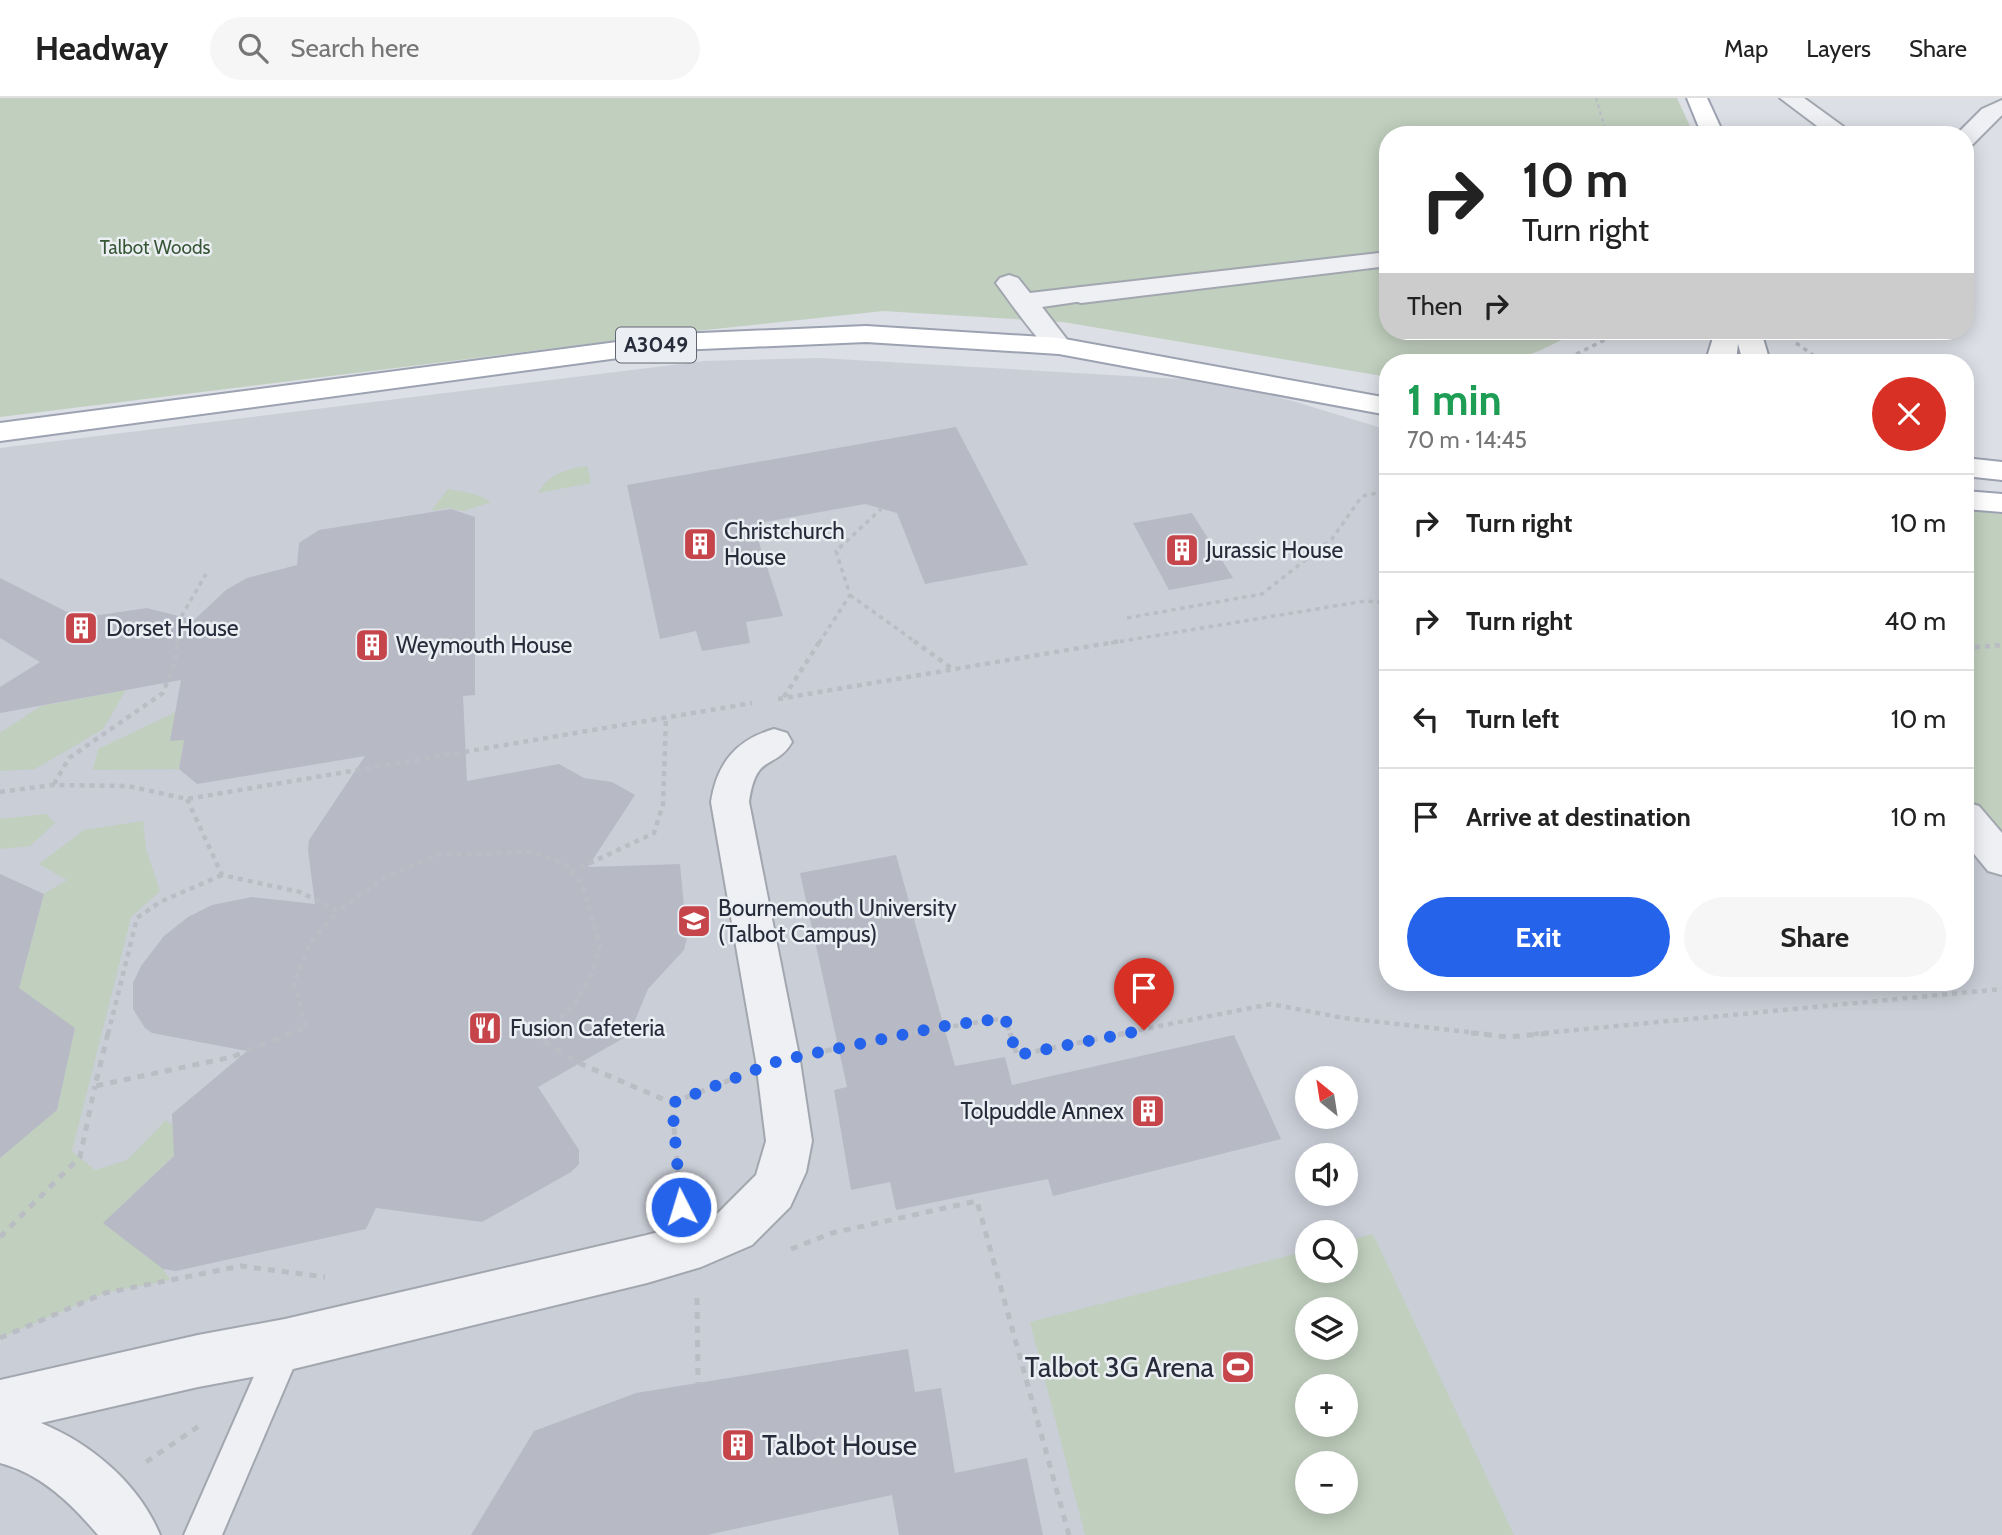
<!DOCTYPE html>
<meta charset="utf-8">
<style>
:root{--surface:#fff;--page:#f6f6f6;--text:#222;--muted:#767676;--line:#e0e0e0;--accent:#2563eb}
body{margin:0;font-family:Cabin,sans-serif;background:var(--page);color:var(--text);height:100vh;display:flex;flex-direction:column;font-size:26px;white-space:nowrap}
*{box-sizing:border-box;margin:0}
p{font-size:23px;color:var(--muted)}
.icon{flex:none;width:38px;height:38px;fill:none;stroke:currentColor;stroke-width:2;stroke-linecap:round;stroke-linejoin:round}
.map{position:relative;flex:1;overflow:hidden}
.panel{position:absolute;left:1379px;top:256px;width:595px;height:637px;display:flex;flex-direction:column;background:var(--surface);border-radius:28px;box-shadow:0 4px 18px #0003}
.panel>*{flex:none}
.banner{position:absolute;left:1379px;top:28px;width:595px;height:214px;border-radius:28px;box-shadow:0 4px 18px #0003;background:#fff;color:var(--text);overflow:hidden}
.needle{width:46px;rotate:330deg}
.buttons{position:absolute;left:1295px;top:968px;display:grid;gap:14px}
.buttons a{display:grid;place-items:center;width:63px;height:63px;border-radius:50%;background:var(--surface);box-shadow:0 4px 18px #0003;font-size:35px}
.pin{position:absolute;display:grid;place-items:center;width:60px;height:60px;color:#fff;margin:-72px -30px;border-radius:50% 50% 50% 0;rotate:-45deg;box-shadow:0 0 7px #0007}
.pin .icon{rotate:45deg}
.me{position:absolute;width:77px;margin:-38px;rotate:355deg;stroke-linejoin:round;filter:drop-shadow(0 0 5px #0008)}
.turn{display:flex;align-items:center;gap:24px;height:147px;padding:0 28px;font-size:32px}
.turn .icon{width:91px;height:91px;stroke-width:2.5}
.turn b{display:block;font-size:49px;line-height:60px}
.then{display:flex;align-items:center;height:66px;padding:0 28px;background:#0003;gap:14px;font-size:26px}
.round{display:grid;place-items:center;flex:none;width:74px;height:74px;border-radius:37px;background:var(--page)}
.summary{display:flex;align-items:center;justify-content:space-between;height:119px;padding:0 28px}
h1{font-size:42px;font-weight:700;line-height:52px;color:#1e9e55}
.button{display:flex;gap:14px;margin-top:auto;padding:14px 28px}
.button a{flex:1;height:80px;border-radius:42px;background:var(--accent);color:#fff;font-size:28px;font-weight:700;line-height:80px;text-align:center}
.button a+a{background:var(--page);color:var(--text)}
ul{padding:0;list-style:none}
li{display:flex;align-items:center;gap:21px;height:98px;padding:0 28px;border-top:2px solid var(--line)}
li div{flex:1}
li b{display:block;font-size:26px}
li em{font-style:normal}
header{display:flex;align-items:center;gap:42px;box-sizing:border-box;height:98px;padding:0 35px;background:var(--surface);border-bottom:2px solid var(--line)}
header strong{font-size:33px}
nav{display:flex;gap:38px;margin-inline-start:auto;font-size:24px}
.search{width:490px;height:63px;background:var(--page);display:flex;align-items:center;gap:18px;box-sizing:border-box;padding:0 24px;border-radius:38px;color:var(--muted);font-size:26px}
.map>svg:first-child{display:block}
.built{fill:#caced7;fill-rule:evenodd}
.green{fill:#c0cfbe;fill-rule:evenodd}
.building{fill:#b7bac5}
.lines{fill:none;stroke-linecap:round;stroke-linejoin:round}
.service-casing{stroke:#a2a6af;stroke-width:4}
.pedestrian-casing{stroke:#a2a6af;stroke-width:4}
.minor-casing{stroke:#a2a6af;stroke-width:4}
.tertiary-casing{stroke:#a2a6af;stroke-width:4}
.primary-casing{stroke:#9ca2b1;stroke-width:4}
.path-far3{stroke:#babdc4;stroke-width:2.5;stroke-dasharray:3.5 3.5;stroke-linecap:butt}
.path-far2{stroke:#babdc4;stroke-width:3.5;stroke-dasharray:4.5 4.5;stroke-linecap:butt}
.path-far1{stroke:#babdc4;stroke-width:4.5;stroke-dasharray:5 5;stroke-linecap:butt}
.path{stroke:#babdc4;stroke-width:5;stroke-dasharray:7 7;stroke-linecap:butt}
.service{fill:#eef0f4;fill-rule:evenodd}
.pedestrian{fill:#eef0f4;fill-rule:evenodd}
.minor{fill:#eef0f4;fill-rule:evenodd}
.tertiary{fill:#eef0f4;fill-rule:evenodd}
.primary{fill:#fff;fill-rule:evenodd}
.route{stroke:#2563eb;stroke-width:12;stroke-dasharray:0 21.6}
.labels{text-anchor:middle;stroke-width:5;stroke-linejoin:round;paint-order:stroke}
.far-park-label{font-size:19px;fill:#375635;stroke:#ebeef3}
.shield{fill:#ebeef3;stroke:#626672;stroke-width:2}
.shield-label{font-size:21px;font-weight:bold;fill:#272c3b}
.poi-label{font-size:23px;fill:#272c3b;stroke:#ebeef3;text-anchor:start}
.near-poi-label{font-size:28px;fill:#272c3b;stroke:#ebeef3;text-anchor:end}
</style>
<header>
<strong>Headway</strong>
<div class="search"><svg class="icon" aria-label="search" viewBox="0 0 24 24"><circle cx="10" cy="10" r="6"/><path d="M15 15l6 6"/></svg>Search here</div>
<nav><a>Map</a><a>Layers</a><a>Share</a></nav>
</header>
<div class="map">
<svg width="2002" height="1437" viewBox="0 0 2002 1437">
<rect width="100%" height="100%" fill="#dcdfe5"/>
<path class="built" d="M820 260 1214 283 1296 304 1388 332V884H1965V718L2002 762V1437H0V350L705 263ZM1307 980H1346V1018H1307ZM1307 1057H1346V1096H1307ZM1307 1134H1346V1172H1307ZM1307 1211H1346V1250H1307ZM1307 1288H1346V1326H1307ZM1307 1365H1346V1404H1307Z"/>
<g class="green">
<polygon points="0,0 1677,0 1694,37 1388,37 1388,233 1580,233 1539,253 1508,264 1388,264 1388,279 1063,224 883,213 668,236 0,319"/>
<path d="M587 368 591 385 538 395C547 377 568 370 587 368Z"/>
<polygon points="448,391 475,396 491,404 463,413 448,410 431,413"/>
<polygon points="1965,412 2002,416 2002,762 1965,718"/>
<polygon points="126,592 103,631 35,671 0,673 0,635 41,608"/>
<polygon points="176,614 170,642 184,642 179,671 93,672 98,651"/>
<polygon points="46,716 55,725 30,748 0,751 0,721"/>
<polygon points="143,723 146,751 160,793 131,819 72,1053 95,1072 127,1062 166,1022 190,1043 113,1115 109,1123 163,1171 170,1182 105,1195 0,1240 0,1060 57,1012 75,931 19,890 44,796 67,782 39,766 84,732"/>
<path d="M1373 1136 1514 1437H1085L1030 1224 1307 1153V1172H1346V1143ZM1307 1211H1346V1250H1307ZM1346 1288V1326H1307V1288ZM1346 1365V1404H1307V1365Z"/>
</g>
<g class="building">
<polygon points="956,329 1028,467 925,486 897,415 865,406 753,426 783,518 746,524 750,545 702,553 696,533 660,541 627,387"/>
<polygon points="451,411 475,419 475,597 463,598 467,683 559,666 584,680 612,684 635,697 588,769 680,766 687,840 684,852 648,891 629,937 538,989 579,1052 579,1066 571,1074 482,1124 376,1110 366,1131 176,1173 163,1171 103,1125 174,1058 172,1016 247,953 152,935 145,930 133,911 133,885 141,868 164,838 188,819 212,807 252,799 315,806 308,752 309,742 365,658 197,686 179,671 184,642 170,643 181,582 0,615 0,589 40,564 0,540 0,480 79,520 147,510 194,522 226,492 247,480 297,467 299,445 319,432"/>
<polygon points="1192,415 1233,480 1169,492 1133,425"/>
<polygon points="896,757 955,968 1005,959 1012,987 1234,937 1281,1041 1053,1098 1048,1081 896,1112 890,1084 851,1092 834,992 847,989 800,775"/>
<polygon points="0,776 44,796 19,890 75,930 57,1012 0,1060"/>
<polygon points="908,1251 915,1294 941,1290 955,1375 1027,1360 1043,1437 899,1437 892,1397 707,1437 471,1437 534,1333 636,1295"/>
</g>
<g class="lines">
<g class="service-casing">
<polygon id="service" points="285,1230 297,1235 303,1247 222,1437 184,1437 273,1235"/>
</g>
<g class="pedestrian-casing">
<polygon id="pedestrian" points="1388,154 1388,168 1081,205 1072,202 1068,197 1072,192 1081,189"/>
</g>
<g class="minor-casing">
<g id="minor">
<polygon points="1780,0 1804,0 1855,37 1829,37"/>
<polygon points="2002,2 2002,17 1973,46 1965,47 1965,37 1957,36 1982,11"/>
<path d="M1009 177 1018 180 1030 195 1081 189 1090 192 1094 197 1090 202 1042 209 1072 248 1069 254C1063 255 1058 257 1052 254 1042 250 1005 197 996 185L1000 180Z"/>
<path d="M774 631 787 635 792 644C775 673 756 653 749 704L800 963 812 1043 806 1074 790 1109 752 1147 701 1169 647 1185 285 1273 198 1289 41 1325C92 1346 139 1386 160 1437H98C71 1405 41 1376 0 1365V1282L198 1237 285 1221 647 1137 697 1124 718 1115 756 1077 766 1043 756 963 711 704C717 665 736 642 774 631Z"/>
</g>
</g>
<g class="tertiary-casing">
<polygon id="tertiary" points="1965,704 1979,708 2002,735 2002,777 1988,773 1965,745"/>
</g>
<g class="primary-casing">
<g id="primary">
<polygon points="1687,0 1707,0 1724,37 1702,37"/>
<polygon points="866,228 1059,240 1388,300 1388,317 1059,256 866,244 678,252 0,343 0,325 678,236"/>
<polygon points="1715,233 1761,233 1770,264 1743,264 1738,246 1736,264 1710,264 1708,256"/>
<polygon points="1965,360 2002,364 2002,382 1965,378"/>
<polygon points="1965,393 2002,396 2002,414 1965,411"/>
</g>
</g>
<g class="path-far3">
<polyline points="1596,0 1607,37"/>
<polyline points="1610,239 1623,233"/>
</g>
<g class="path-far2">
<polyline points="1796,245 1823,264"/>
<polyline points="1560,264 1613,238"/>
<polyline points="850,497 917,545"/>
<polyline points="1127,520 1262,496 1332,441 1362,398 1388,393"/>
<polyline points="177,545 181,519 206,476"/>
<polyline points="819,545 850,497 836,453 881,411"/>
<polyline points="1111,545 1365,503 1388,505"/>
</g>
<g class="path-far1">
<polyline points="914,543 954,572"/>
<polyline points="1965,550 2002,547"/>
<polyline points="784,599 820,543"/>
<polyline points="778,601 1121,543"/>
<polyline points="54,686 69,660 163,595 175,563 178,543"/>
<polyline points="0,694 53,687 128,688 187,701 752,605"/>
<polyline points="187,701 222,777 300,794 338,813 387,778 438,757 533,754 567,767 583,789 600,848 591,878 573,908 542,936"/>
<polyline points="571,774 654,735 663,706 666,620"/>
<polyline points="108,936 137,820 160,804 222,777"/>
<polyline points="288,936 306,929 294,884 310,845 338,813"/>
<polyline points="904,936 1005,920 1010,936"/>
<polyline points="1119,936 1271,906 1344,920 1486,936"/>
<polyline points="1534,936 2002,891"/>
</g>
<g class="path">
<polyline points="108,935 95,988 232,959 292,935"/>
<polyline points="544,935 538,940 579,965 672,1005 680,1099"/>
<polyline points="1010,935 1017,957 1128,935"/>
<polyline points="1471,935 1508,939 1552,935"/>
<polyline points="825,953 912,935"/>
<polyline points="672,1005 730,982"/>
<polyline points="0,1139 80,1059 95,988"/>
<polyline points="791,1151 832,1135 977,1103 1069,1437"/>
<polyline points="697,1200 698,1286"/>
<polyline points="0,1240 105,1195 241,1168 325,1179"/>
<polyline points="146,1364 202,1326"/>
</g>
<use href="#service" class="service"/>
<use href="#pedestrian" class="pedestrian"/>
<use href="#minor" class="minor"/>
<use href="#tertiary" class="tertiary"/>
<use href="#primary" class="primary"/>
</g>
<g class="lines">
<polyline class="route" points="681,1109 672,1005 778,963 944,928 1005,920 1017,957 1144,932"/>
</g>
<defs>
<g id="building-square" transform="scale(1.75)"><rect x="-9" y="-9" width="18" height="18" rx="4" fill="#c6454b" stroke="#ebeef3"/><path d="M-4-6H4V6H1V3H-1V6H-4ZM-2.5-4.3h1.7v1.8h-1.7ZM.8-4.3h1.7v1.8H.8ZM-2.5-1h1.7V.8h-1.7ZM.8-1h1.7V.8H.8Z" fill="#fff"/></g>
<g id="university-square" transform="scale(1.75)"><rect x="-9" y="-9" width="18" height="18" rx="4" fill="#c6454b" stroke="#ebeef3"/><path d="M0-5L7-2L0 1L-7-2ZM-4 1L0 2.5L4 1V4Q0 6-4 4Z" fill="#fff"/></g>
<g id="restaurant-square" transform="scale(1.75)"><rect x="-9" y="-9" width="18" height="18" rx="4" fill="#c6454b" stroke="#ebeef3"/><path d="M-5-6h1v4h1v-4h1v4h1v-4h1v5L-1.5 .5V6h-2V.5L-5-1ZM5-6V6H3V1.5H1.5Q1.5-4 5-6Z" fill="#fff"/></g>
<g id="stadium-square" transform="scale(1.75)"><rect x="-9" y="-9" width="18" height="18" rx="4" fill="#c6454b" stroke="#ebeef3"/><path d="M0-5a6.5 5 0 1 0 0 10a6.5 5 0 1 0 0-10ZM-3.5-1.8h7v3.6h-7Z" fill="#fff"/></g>
</defs>
<g fill-rule="evenodd">
<use href="#building-square" x="700" y="446"/>
<use href="#building-square" x="1182" y="452"/>
<use href="#building-square" x="81" y="530"/>
<use href="#building-square" x="372" y="547"/>
<use href="#university-square" x="694" y="823"/>
<use href="#restaurant-square" x="485" y="930"/>
<use href="#building-square" x="1148" y="1013"/>
<use href="#stadium-square" x="1238" y="1269"/>
<use href="#building-square" x="738" y="1347"/>
</g>
<g class="labels">
<g class="far-park-label">
<text x="155" y="156">Talbot Woods</text>
</g>
<rect class="shield" x="616" y="229.5" width="80" height="35" rx="5"/>
<g class="shield-label">
<text x="656" y="254">A3049</text>
</g>
<g class="poi-label">
<text x="724" y="441">Christchurch<tspan x="724" dy="26">House</tspan></text>
<text x="1206" y="460">Jurassic House</text>
<text x="106" y="538">Dorset House</text>
<text x="396" y="555">Weymouth House</text>
<text x="718" y="818">Bournemouth University<tspan x="718" dy="26">(Talbot Campus)</tspan></text>
<text x="510" y="938">Fusion Cafeteria</text>
<text x="1124" y="1021" text-anchor="end">Tolpuddle Annex</text>
</g>
<g class="near-poi-label">
<text x="1214" y="1279">Talbot 3G Arena</text>
<text x="762" y="1357" text-anchor="start">Talbot House</text>
</g>
</g>
</svg>
<div class="buttons">
<a><svg class="needle" viewBox="-14 -14 28 28"><path d="M0-13l5 13h-10z" fill="#e53935"/><path d="M0 13l5-13h-10z" fill="#767676"/></svg></a>
<a><svg class="icon" aria-label="sound" viewBox="0 0 24 24"><path d="M4 9h4l5-4v14l-5-4H4zM17 9q2 3 0 6"/></svg></a>
<a><svg class="icon" aria-label="search" viewBox="0 0 24 24"><circle cx="10" cy="10" r="6"/><path d="M15 15l6 6"/></svg></a>
<a><svg class="icon" aria-label="layers" viewBox="0 0 24 24"><path d="M12 4l9 5-9 5-9-5zM3 14l9 5 9-5"/></svg></a>
<a>+</a>
<a>−</a>
</div>
<div class="pin" style="left:1144px;top:932px;background:#d93025"><svg class="icon" aria-label="arrive" viewBox="0 0 24 24"><path d="M6 21V4h12l-3 4 3 4H6"/></svg></div>
<svg class="me" style="left:681px;top:1109px" viewBox="-20 -20 40 40"><circle r="17" fill="#2563eb" stroke="#fff" stroke-width="3"/><path d="M0-11L8 9 0 5-8 9z" fill="#fff"/></svg>
<div class="banner">
<div class="turn"><svg class="icon" aria-label="right" viewBox="0 0 24 24"><path d="M7 20v-9h11M14 6l5 5-5 5"/></svg><div><b>10 m</b>Turn right</div></div>
<div class="then">Then<svg class="icon" aria-label="right" viewBox="0 0 24 24"><path d="M7 20v-9h11M14 6l5 5-5 5"/></svg></div>
</div>
<section class="panel">
<div class="summary"><div><h1>1 min</h1><p>70 m · 14:45</p></div><a class="round" style="background:#d93025;color:#fff"><svg class="icon" aria-label="close" viewBox="0 0 24 24"><path d="M6 6l12 12M18 6L6 18"/></svg></a></div>
<ul>
<li><svg class="icon" aria-label="right" viewBox="0 0 24 24"><path d="M7 20v-9h11M14 6l5 5-5 5"/></svg><div><b>Turn right</b></div><em>10 m</em></li>
<li><svg class="icon" aria-label="right" viewBox="0 0 24 24"><path d="M7 20v-9h11M14 6l5 5-5 5"/></svg><div><b>Turn right</b></div><em>40 m</em></li>
<li><svg class="icon" aria-label="left" viewBox="0 0 24 24"><path d="M17 20v-9H6M10 6l-5 5 5 5"/></svg><div><b>Turn left</b></div><em>10 m</em></li>
<li><svg class="icon" aria-label="arrive" viewBox="0 0 24 24"><path d="M6 21V4h12l-3 4 3 4H6"/></svg><div><b>Arrive at destination</b></div><em>10 m</em></li>
</ul>
<div class="button"><a>Exit</a><a>Share</a></div>
</section>
</div>
